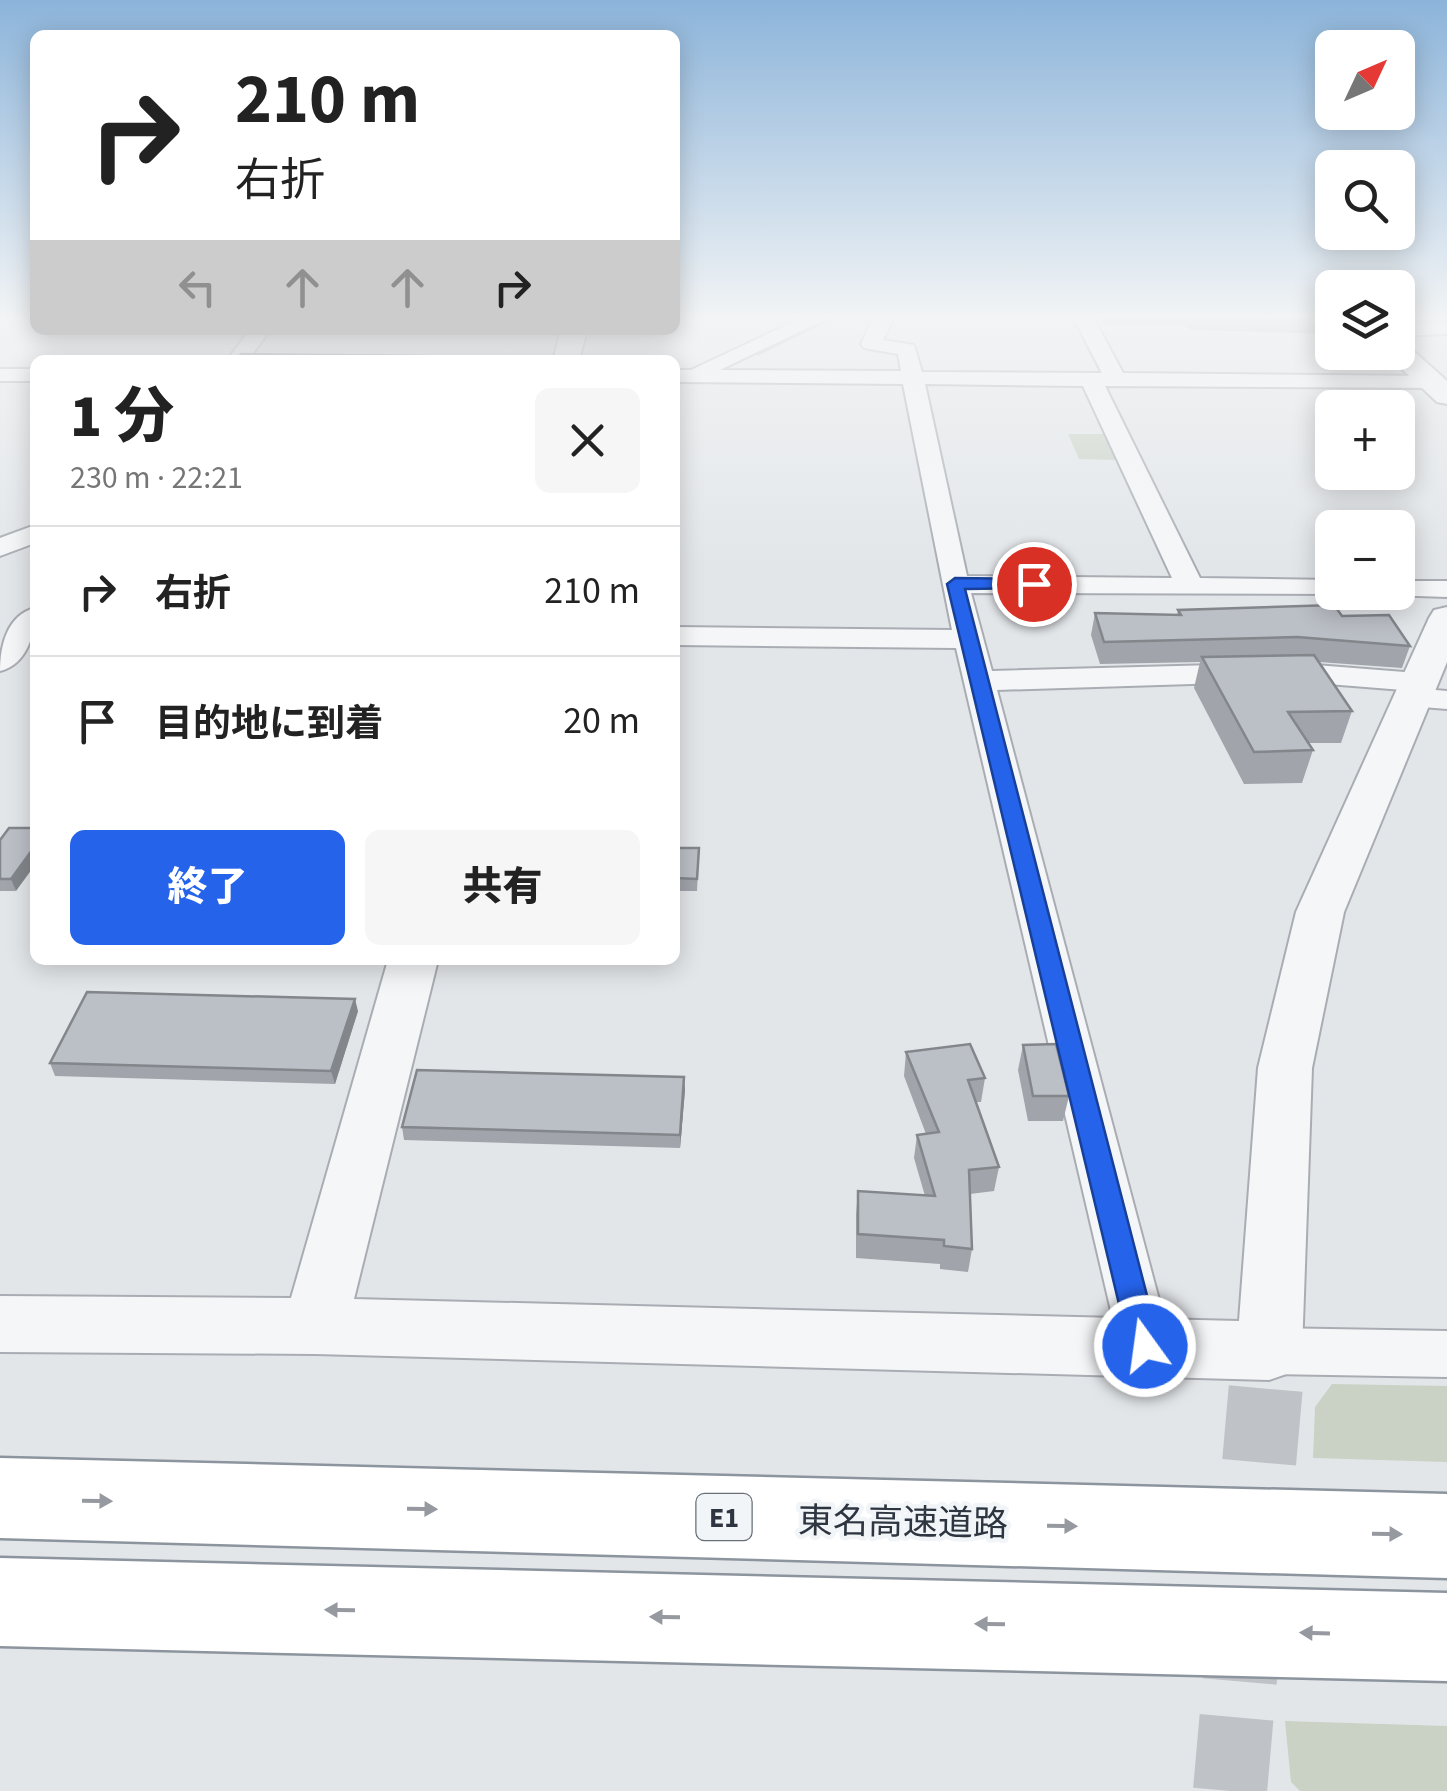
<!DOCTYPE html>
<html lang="ja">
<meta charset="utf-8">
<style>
:root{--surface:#fff;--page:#f6f6f6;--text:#222;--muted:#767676;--line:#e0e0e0;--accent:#2563eb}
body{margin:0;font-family:"Source Sans 3","Noto Sans JP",sans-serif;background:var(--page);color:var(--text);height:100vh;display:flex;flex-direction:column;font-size:38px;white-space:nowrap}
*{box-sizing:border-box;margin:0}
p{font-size:32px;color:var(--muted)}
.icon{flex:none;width:55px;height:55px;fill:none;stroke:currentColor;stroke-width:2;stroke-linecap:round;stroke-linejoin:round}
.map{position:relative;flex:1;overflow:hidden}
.panel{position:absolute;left:30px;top:355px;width:650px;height:610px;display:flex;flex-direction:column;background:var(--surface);border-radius:15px;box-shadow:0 5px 25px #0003}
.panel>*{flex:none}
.hud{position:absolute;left:30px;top:30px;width:650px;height:305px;border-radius:15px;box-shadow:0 5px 25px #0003;background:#fff;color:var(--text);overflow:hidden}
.needle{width:65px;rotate:46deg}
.buttons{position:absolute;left:1315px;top:30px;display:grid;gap:20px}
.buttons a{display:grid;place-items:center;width:100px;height:100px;border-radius:15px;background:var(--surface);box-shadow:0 5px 25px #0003;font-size:50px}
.pin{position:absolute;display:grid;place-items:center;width:85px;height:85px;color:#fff;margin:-42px;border:5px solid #fff;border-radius:50%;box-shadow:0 2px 10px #0007}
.me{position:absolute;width:110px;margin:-55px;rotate:346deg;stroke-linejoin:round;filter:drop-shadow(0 0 8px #0008)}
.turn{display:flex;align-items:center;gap:35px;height:210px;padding:0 40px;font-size:45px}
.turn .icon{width:130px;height:130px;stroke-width:2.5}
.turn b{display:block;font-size:70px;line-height:85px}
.lanes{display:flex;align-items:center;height:95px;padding:0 40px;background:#0003;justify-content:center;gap:50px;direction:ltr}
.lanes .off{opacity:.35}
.round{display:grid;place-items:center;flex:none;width:105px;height:105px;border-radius:15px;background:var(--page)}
.summary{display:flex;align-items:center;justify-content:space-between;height:170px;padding:0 40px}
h1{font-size:60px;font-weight:800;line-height:75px}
.cta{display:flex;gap:20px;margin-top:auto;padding:20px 40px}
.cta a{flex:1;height:115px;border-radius:15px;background:var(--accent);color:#fff;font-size:40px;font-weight:800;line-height:115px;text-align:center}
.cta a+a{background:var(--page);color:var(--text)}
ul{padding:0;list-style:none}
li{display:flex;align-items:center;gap:30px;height:130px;padding:0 40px;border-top:2px solid var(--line)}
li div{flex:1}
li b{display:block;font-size:38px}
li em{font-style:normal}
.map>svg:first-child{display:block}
.green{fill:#c9d2c5}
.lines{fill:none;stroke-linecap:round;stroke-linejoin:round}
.stream{stroke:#a2b5c5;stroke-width:6}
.tertiary-tunnel{stroke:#bfc3c7;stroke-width:74;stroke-dasharray:74 36;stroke-linecap:butt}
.minor-casing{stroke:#a9adb3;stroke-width:4}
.tertiary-casing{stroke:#a9adb3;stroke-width:4}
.motorway-casing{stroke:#8c949e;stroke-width:5}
.minor{fill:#f5f6f8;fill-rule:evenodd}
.tertiary{fill:#f5f6f8;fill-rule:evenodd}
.motorway{fill:#fff;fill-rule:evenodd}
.wall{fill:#a1a4aa}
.shaded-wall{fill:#83868b}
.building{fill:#bbbfc6;stroke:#83868b;stroke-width:2.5}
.oneway{fill:#969aa0}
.route{fill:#2563eb;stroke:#184099;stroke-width:2.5}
.labels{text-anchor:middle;stroke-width:9;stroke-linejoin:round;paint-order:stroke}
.shield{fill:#f2f5f7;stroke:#686f77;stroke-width:2.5}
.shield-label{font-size:28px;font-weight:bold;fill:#2d3540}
.near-street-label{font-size:35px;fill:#2d3540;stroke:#f2f5f7}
</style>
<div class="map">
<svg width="1447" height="1791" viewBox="0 0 1447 1791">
<rect width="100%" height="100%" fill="#e3e6e9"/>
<g class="green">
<polygon points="1068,434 1106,434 1119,460 1079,459"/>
<polygon points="1332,1384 1447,1386 1447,1462 1313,1458 1315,1407"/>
<polygon points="1285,1721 1447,1726 1447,1791 1300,1791 1291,1782"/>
</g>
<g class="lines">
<polyline class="stream" points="758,352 835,315"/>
<polyline class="tertiary-tunnel" points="1230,1791 1269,1351"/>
<g class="minor-casing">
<g id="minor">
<path d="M808 315H834L720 370 901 371 898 354 864 348 861 344 875 315H895L883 340 914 345 922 372 1102 373 1072 315H1092L1123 373 1433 376 1444 382 1433 388 1105 386 1200 578 1332 580V592L1342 594 971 593 992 671 1290 663 1417 673 1428 675 1432 682 1424 689 1447 691V709L1398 705 1393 698 1403 690 1290 681 997 690 1171 1345 1163 1361 1145 1368 1127 1361 1119 1345 956 648 675 645V627L952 630 903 384 675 382V370H691ZM925 384 1083 386 1172 578 967 576Z"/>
<polygon points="1447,322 1447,334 1398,336 1398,324"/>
<polygon points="250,330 270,330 248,360 227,360"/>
<rect x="0" y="369" width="35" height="12"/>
<polygon points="35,525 35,543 0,556 0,538"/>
<polygon points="1398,581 1447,581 1447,597 1388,595 1398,592"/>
<path d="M35 608C35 633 28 664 0 671 0 646 7 615 35 608Z"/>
<polygon points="1269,1328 1447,1331 1447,1377 1269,1374 1251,1367 1243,1351 1251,1335"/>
</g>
</g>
<g class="tertiary-casing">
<g id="tertiary">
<polygon points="561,330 587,330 579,360 553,360"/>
<polygon points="1398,343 1407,345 1447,381 1447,404 1437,402 1389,357 1386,352 1398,352"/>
<polygon points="1447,607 1447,662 1344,912 1312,1068 1302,1351 1292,1372 1269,1380 315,1354 0,1352 0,1296 291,1298 388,960 438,960 354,1299 1239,1321 1258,1068 1296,912 1429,618 1434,610"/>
</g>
</g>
<g class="motorway-casing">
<g id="motorway">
<polygon points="0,1458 1447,1494 1447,1578 0,1538"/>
<polygon points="0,1558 1447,1593 1447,1681 0,1646"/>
</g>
</g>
<use href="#minor" class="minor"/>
<use href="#tertiary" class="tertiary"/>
<use href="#motorway" class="motorway"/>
</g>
<g class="wall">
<polygon points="1096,315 1332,315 1332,334 1190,330 1186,325 1103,325"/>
<polygon points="1178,610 1342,616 1410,646 1402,668 1319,662 1352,711 1341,743 1308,743 1313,750 1302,783 1244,784 1194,688 1200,662 1100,664 1091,635 1095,613 1177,615"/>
<polygon points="0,840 16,891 0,891"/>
<polygon points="675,848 699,848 697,891 675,891"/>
<polygon points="358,1011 335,1084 55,1076 50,1063"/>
<polygon points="1023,1045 1069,1096 1063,1121 1028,1121 1018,1070"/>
<polygon points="906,1052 985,1078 981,1102 976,1102 999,1167 994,1191 970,1194 972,1249 968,1272 940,1269 940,1264 856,1258 856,1214 858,1191 925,1196 914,1158 917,1135 926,1134 904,1076"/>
<polygon points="685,1090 680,1148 404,1140 402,1127"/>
</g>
<g class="shaded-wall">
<polygon points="35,846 35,865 16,891 11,879"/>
<polygon points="355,999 358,1011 335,1084 331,1071"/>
<polygon points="684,1077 685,1090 680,1148 680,1135"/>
</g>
<g class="building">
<polygon points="241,354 424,356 422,360 236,360"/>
<polygon points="1334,605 1342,616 1389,615 1410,646 1297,637 1104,642 1095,613 1181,615 1178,610"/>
<polygon points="1314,655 1352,711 1288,712 1313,750 1254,752 1202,657"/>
<polygon points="9,828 35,828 35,846 11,879 0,879 0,840"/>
<polygon points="675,848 699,848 697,879 675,878"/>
<polygon points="87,992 355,999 331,1071 50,1063"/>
<polygon points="970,1044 985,1078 968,1080 999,1167 969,1170 972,1249 944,1246 944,1240 858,1234 858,1191 935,1196 917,1135 939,1132 906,1052"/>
<polygon points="1056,1044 1069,1096 1033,1096 1023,1045"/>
<polygon points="417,1070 684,1077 680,1135 402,1127"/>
</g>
<defs><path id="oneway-solid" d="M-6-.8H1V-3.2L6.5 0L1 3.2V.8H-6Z" transform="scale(2.5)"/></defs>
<g class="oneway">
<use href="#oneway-solid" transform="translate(97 1501) rotate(1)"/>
<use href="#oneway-solid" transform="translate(422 1509) rotate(1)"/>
<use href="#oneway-solid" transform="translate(1062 1526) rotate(1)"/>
<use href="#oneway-solid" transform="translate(1387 1534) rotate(1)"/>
<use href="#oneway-solid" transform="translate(340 1610) rotate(-179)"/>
<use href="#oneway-solid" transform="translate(665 1617) rotate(-179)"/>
<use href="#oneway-solid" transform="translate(990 1624) rotate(-179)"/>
<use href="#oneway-solid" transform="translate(1315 1633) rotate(-178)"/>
</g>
<linearGradient id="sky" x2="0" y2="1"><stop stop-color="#8cb4da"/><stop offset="0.56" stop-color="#f2f4f5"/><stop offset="1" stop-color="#f2f4f5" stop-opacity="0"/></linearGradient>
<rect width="1447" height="566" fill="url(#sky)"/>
<polygon class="route" points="1034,579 1042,584 1039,588 965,589 1160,1346 1156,1355 1145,1359 1134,1355 1129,1346 947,584 955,578"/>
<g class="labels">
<rect class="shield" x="696.5" y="1494" width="55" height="46" rx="8"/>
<g class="shield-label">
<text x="724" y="1527">E1</text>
</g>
<g class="near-street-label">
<text transform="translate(903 1522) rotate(1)" y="12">東名高速道路</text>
</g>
</g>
</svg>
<div class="buttons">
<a><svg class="needle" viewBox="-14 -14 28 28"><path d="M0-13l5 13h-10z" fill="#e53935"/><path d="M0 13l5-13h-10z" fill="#767676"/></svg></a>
<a><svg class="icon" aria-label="search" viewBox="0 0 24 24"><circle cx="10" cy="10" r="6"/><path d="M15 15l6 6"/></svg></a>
<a><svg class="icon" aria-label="layers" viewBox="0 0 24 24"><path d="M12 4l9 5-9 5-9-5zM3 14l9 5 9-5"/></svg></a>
<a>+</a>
<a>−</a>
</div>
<div class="pin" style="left:1034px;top:584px;background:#d93025"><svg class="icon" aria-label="arrive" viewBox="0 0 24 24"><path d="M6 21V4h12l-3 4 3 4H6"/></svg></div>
<svg class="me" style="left:1145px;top:1346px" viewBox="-20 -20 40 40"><circle r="17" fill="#2563eb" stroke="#fff" stroke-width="3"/><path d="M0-11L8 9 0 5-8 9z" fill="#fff"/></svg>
<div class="hud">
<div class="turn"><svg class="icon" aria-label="right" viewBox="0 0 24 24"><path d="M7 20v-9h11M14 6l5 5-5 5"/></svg><div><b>210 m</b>右折</div></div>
<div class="lanes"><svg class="icon off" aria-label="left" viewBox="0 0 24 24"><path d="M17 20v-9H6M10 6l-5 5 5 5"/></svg><svg class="icon off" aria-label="ahead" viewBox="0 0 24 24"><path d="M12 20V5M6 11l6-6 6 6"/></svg><svg class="icon off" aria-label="ahead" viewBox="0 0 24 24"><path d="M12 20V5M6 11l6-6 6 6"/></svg><svg class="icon" aria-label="right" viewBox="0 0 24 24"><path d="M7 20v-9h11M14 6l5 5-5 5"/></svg></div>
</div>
<section class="panel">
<div class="summary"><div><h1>1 分</h1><p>230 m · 22:21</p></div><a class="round"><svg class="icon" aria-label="close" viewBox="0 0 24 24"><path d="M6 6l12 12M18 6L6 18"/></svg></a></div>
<ul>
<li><svg class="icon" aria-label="right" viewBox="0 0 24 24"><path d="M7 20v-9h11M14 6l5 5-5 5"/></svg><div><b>右折</b></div><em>210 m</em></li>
<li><svg class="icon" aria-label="arrive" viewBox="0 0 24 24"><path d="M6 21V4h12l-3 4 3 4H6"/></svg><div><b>目的地に到着</b></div><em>20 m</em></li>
</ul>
<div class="cta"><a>終了</a><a>共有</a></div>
</section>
</div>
